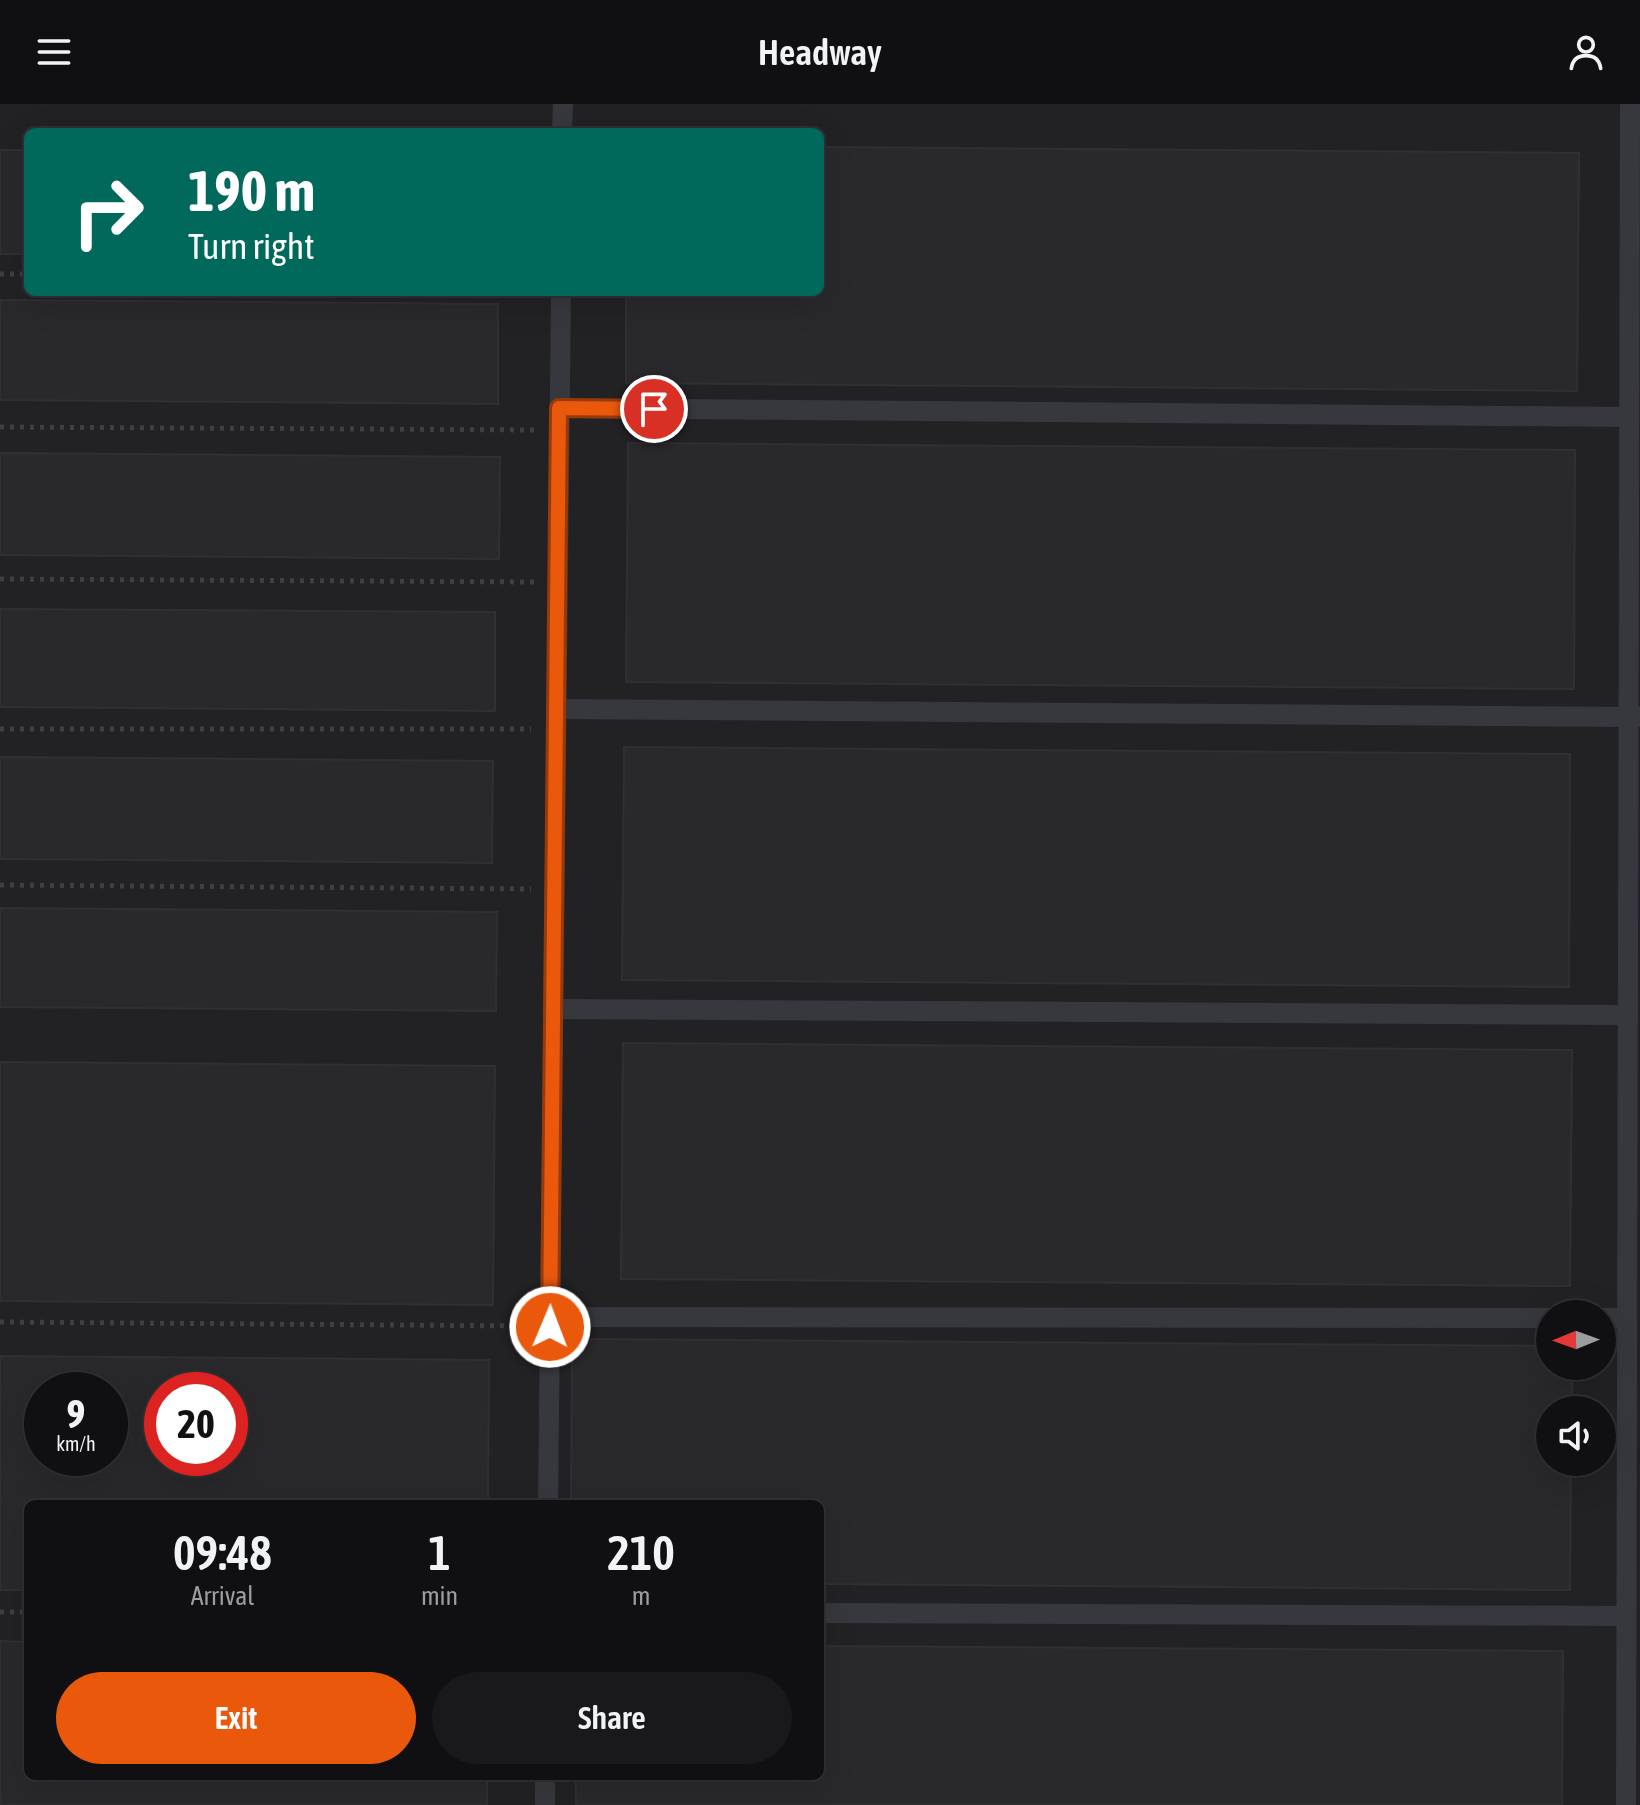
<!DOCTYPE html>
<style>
:root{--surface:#101012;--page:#19191b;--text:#f1f3f6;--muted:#9c9d9f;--line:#303032;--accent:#ea580c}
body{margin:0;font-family:"Asap Condensed",sans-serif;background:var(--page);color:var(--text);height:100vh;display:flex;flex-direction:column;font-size:30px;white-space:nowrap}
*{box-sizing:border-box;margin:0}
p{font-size:26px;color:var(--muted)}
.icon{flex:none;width:44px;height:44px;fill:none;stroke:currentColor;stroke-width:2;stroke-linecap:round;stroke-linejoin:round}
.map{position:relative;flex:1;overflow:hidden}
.sheet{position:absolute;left:24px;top:1396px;width:800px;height:280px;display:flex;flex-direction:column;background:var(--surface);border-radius:12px;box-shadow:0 8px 32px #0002,0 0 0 2px var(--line)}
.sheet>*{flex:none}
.banner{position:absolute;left:24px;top:24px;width:800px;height:168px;border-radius:12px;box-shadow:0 8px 32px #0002,0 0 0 2px var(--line);background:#00695c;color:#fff;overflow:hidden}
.needle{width:52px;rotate:269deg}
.controls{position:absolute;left:1536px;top:1196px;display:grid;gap:16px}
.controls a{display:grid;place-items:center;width:80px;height:80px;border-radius:50%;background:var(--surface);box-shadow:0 8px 32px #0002,0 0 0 2px var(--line);font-size:40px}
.speed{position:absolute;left:24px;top:1268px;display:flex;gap:16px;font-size:40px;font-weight:700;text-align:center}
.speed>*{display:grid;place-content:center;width:104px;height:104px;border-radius:50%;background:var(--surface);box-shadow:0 8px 32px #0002,0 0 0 2px var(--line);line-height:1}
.speed small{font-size:20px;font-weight:400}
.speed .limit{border:12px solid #d22;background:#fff;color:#111}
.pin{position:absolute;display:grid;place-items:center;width:68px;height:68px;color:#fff;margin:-34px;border:4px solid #fff;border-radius:50%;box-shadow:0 2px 8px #0007}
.me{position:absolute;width:88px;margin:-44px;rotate:1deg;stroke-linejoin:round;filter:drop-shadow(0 0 6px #0008)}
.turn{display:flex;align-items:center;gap:28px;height:168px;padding:0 32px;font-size:36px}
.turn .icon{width:104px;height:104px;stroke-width:2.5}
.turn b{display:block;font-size:56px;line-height:68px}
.eta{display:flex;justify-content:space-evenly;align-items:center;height:136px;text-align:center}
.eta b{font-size:48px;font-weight:600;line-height:56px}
.cta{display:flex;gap:16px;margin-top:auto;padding:16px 32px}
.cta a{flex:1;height:92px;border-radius:48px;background:var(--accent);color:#fff;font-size:32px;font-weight:600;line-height:92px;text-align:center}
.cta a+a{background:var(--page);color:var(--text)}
header{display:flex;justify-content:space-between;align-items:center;height:104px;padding:0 32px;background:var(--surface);font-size:36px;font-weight:600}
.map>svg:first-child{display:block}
.built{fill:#222225;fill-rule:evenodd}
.building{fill:#29292c;stroke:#303034;stroke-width:2;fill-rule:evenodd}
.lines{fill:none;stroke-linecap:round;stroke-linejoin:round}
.path{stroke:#3d3f44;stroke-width:5;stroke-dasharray:4 6;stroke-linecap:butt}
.service{stroke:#37383d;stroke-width:20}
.route-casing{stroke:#983908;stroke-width:20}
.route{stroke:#ea580c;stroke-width:14}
</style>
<header><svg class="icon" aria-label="menu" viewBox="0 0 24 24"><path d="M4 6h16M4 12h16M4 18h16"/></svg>Headway<svg class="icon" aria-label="person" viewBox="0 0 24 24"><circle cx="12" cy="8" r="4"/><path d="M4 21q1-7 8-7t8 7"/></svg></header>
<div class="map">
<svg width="1640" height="1701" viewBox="0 0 1640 1701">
<rect width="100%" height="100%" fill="#161618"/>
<path class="built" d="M0 0H1640V1701H0ZM28 28H820V188H28ZM1550 1210H1602V1262H1550ZM42 1286H110V1354H42ZM162 1286H230V1354H162ZM1550 1306H1602V1358H1550ZM28 1400H820V1672H28Z"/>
<g class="building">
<polygon points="820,43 1579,49 1577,287 626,279 626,188 820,188"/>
<rect x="0" y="46" width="28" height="104"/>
<polygon points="0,196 498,200 498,300 0,296"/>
<polygon points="628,339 1575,346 1574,585 626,578"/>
<polygon points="0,349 500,353 499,455 0,451"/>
<polygon points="0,505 495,508 495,607 0,603"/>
<polygon points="624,643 1570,650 1569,883 622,876"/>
<polygon points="0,653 493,657 492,759 0,755"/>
<polygon points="0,804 497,808 496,907 0,903"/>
<polygon points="623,939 1572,946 1570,1182 621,1175"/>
<polygon points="0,958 495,962 493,1201 0,1197"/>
<polygon points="572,1235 1550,1242 1550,1262 1572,1262 1572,1306 1550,1306 1550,1358 1571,1358 1570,1486 820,1480 820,1400 571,1400"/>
<path d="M0 1252 489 1256 488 1400H28V1486H0ZM42 1286H110V1354H42ZM162 1286H230V1354H162Z"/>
<polygon points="0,1537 28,1538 28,1672 487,1672 487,1701 0,1701"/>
<polygon points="820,1542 1563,1547 1562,1701 576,1701 576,1672 820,1672"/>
</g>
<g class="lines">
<g class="path">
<polyline points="0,170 28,170"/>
<polyline points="0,323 535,326"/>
<polyline points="0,475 535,478"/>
<polyline points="0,625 531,625"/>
<polyline points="0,781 531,785"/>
<polyline points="0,1218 527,1222"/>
<polyline points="0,1508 28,1508"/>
</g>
<g class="service">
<polyline points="562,28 563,0"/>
<polyline points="559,304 1629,313"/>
<polyline points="557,605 1640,613"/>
<polyline points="553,905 1628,911"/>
<polyline points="550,1213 1550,1214"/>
<polyline points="1602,1214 1627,1214"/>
<polyline points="548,1400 561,188"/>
<polyline points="820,1509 1626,1512"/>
<polyline points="545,1701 545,1672"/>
<polyline points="1626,1701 1630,0"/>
</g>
</g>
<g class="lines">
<g class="route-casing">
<polyline id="route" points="550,1223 559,304 654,305"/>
</g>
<use href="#route" class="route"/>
</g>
</svg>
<div class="controls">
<a><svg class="needle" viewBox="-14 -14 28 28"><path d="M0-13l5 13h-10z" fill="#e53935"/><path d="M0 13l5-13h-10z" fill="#9c9d9f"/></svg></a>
<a><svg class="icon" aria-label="sound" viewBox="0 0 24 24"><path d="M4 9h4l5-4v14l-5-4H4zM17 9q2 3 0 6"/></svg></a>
</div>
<div class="speed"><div>9<small>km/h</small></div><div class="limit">20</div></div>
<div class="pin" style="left:654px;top:305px;background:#d93025"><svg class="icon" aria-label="arrive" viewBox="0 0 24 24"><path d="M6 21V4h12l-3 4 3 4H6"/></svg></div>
<svg class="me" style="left:550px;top:1223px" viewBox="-20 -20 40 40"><circle r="17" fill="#ea580c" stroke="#fff" stroke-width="3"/><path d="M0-11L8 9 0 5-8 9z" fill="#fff"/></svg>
<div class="banner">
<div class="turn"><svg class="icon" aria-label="right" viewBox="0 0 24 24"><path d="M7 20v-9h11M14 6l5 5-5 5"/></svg><div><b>190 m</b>Turn right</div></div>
</div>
<section class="sheet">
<div class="eta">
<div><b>09:48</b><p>Arrival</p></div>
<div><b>1</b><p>min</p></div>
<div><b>210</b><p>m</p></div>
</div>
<div class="cta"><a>Exit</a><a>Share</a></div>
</section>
</div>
